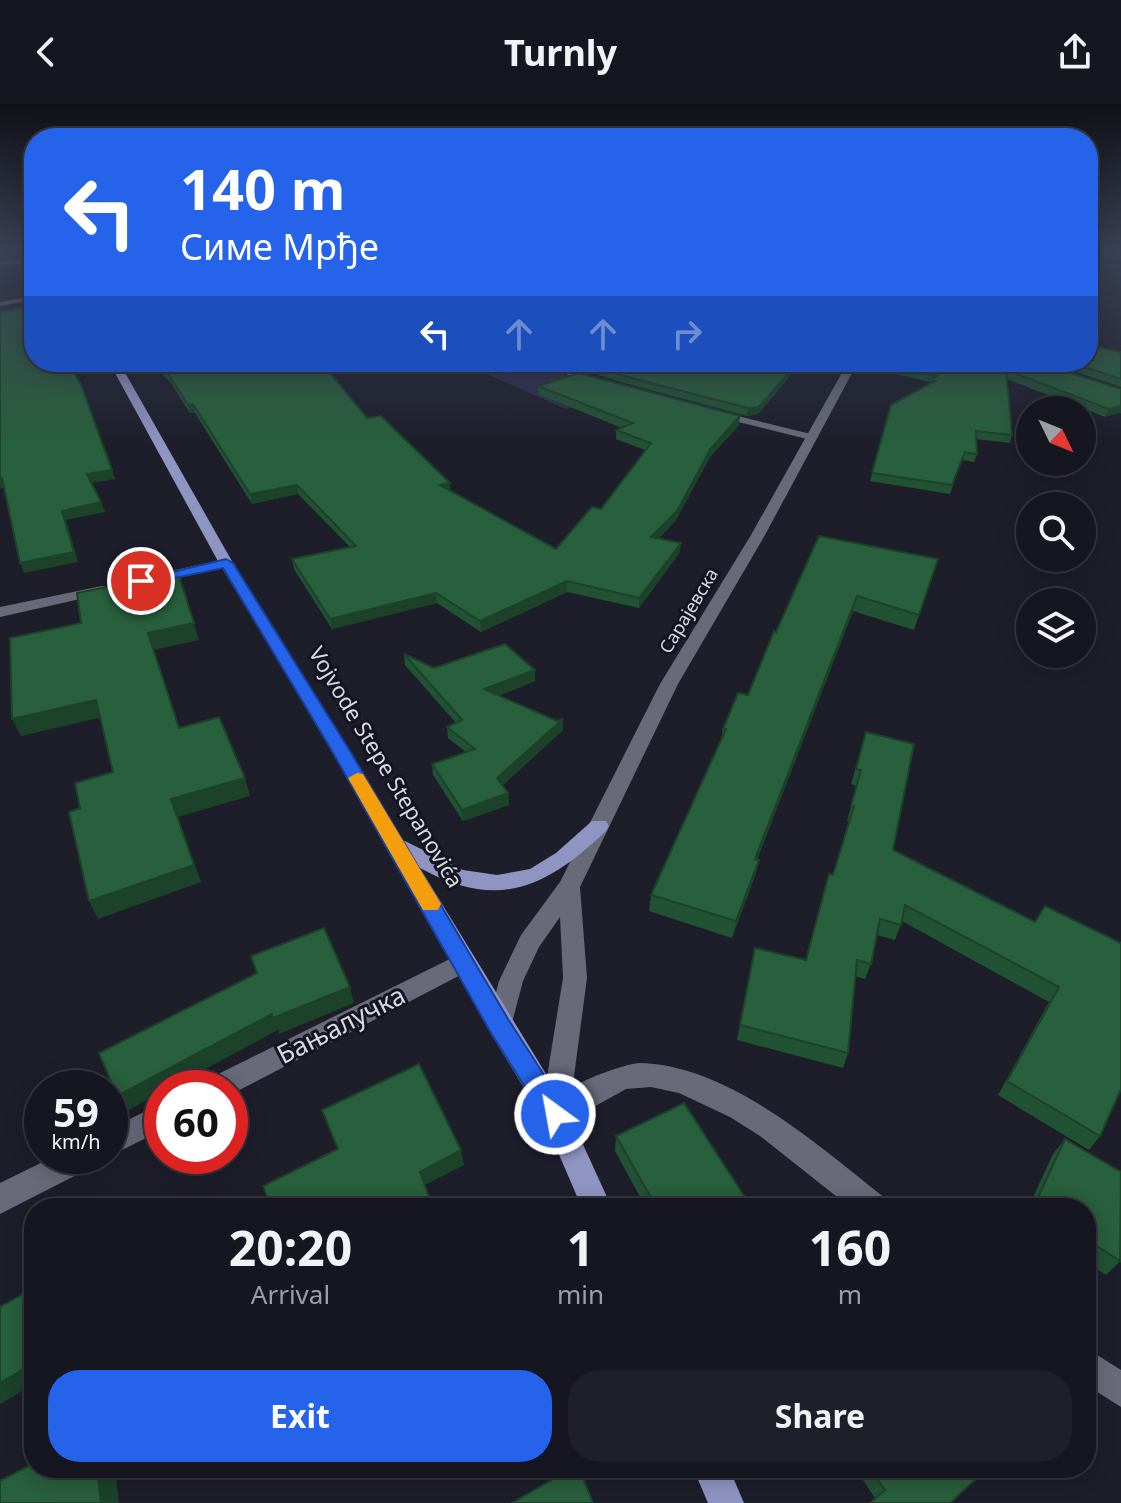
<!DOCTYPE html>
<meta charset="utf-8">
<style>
:root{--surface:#161620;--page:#1f1f29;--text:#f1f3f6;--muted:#9e9fa5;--line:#35353e;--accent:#2563eb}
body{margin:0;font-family:"Noto Sans",sans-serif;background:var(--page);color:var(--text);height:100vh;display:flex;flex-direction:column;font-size:30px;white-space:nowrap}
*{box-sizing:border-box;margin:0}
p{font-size:26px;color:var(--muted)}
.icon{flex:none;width:44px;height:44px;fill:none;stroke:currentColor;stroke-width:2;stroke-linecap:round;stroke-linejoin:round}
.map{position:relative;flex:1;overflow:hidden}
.sheet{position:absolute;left:24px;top:1094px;width:1072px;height:280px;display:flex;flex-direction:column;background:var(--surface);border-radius:32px;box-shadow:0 4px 20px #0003,0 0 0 2px var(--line)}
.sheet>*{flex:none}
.top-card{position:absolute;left:24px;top:24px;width:1074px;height:244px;border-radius:32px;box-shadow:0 4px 20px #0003,0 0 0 2px var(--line);background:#2563eb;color:#fff;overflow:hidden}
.needle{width:52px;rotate:133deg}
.tools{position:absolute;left:1016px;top:292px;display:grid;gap:16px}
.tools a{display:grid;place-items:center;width:80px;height:80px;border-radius:50%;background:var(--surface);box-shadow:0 4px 20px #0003,0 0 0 2px var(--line);font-size:40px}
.speed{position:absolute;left:24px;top:966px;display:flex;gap:16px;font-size:40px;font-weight:700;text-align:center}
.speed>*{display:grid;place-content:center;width:104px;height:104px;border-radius:50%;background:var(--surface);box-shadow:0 4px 20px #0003,0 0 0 2px var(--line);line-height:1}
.speed small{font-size:20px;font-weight:400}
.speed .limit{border:12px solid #d22;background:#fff;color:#111}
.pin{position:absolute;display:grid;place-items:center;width:68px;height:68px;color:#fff;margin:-34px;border:4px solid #fff;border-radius:50%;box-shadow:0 2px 8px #0007}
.me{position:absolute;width:88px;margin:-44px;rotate:328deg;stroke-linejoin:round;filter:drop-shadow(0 0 6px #0008)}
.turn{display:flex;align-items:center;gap:28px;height:168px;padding:0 24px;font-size:36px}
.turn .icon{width:104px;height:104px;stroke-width:2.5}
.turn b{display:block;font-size:56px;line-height:68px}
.lanes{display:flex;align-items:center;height:76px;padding:0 24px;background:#0003;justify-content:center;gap:40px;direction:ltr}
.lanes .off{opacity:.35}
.eta{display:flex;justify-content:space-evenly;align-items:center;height:136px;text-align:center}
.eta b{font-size:48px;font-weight:700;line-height:56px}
.action{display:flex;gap:16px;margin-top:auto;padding:16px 24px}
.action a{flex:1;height:92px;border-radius:32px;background:var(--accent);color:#fff;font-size:32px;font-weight:700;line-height:92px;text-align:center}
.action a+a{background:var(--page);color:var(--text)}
header{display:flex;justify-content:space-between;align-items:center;height:104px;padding:0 24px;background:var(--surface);font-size:36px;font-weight:700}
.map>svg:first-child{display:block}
.green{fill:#2d2f4e}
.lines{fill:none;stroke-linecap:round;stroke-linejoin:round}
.minor{fill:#686a79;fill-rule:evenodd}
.secondary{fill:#686a79;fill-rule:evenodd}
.primary{fill:#8f94c2;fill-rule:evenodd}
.wall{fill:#225234}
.shaded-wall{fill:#1c422a}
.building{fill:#285f3c;stroke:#1c422a;stroke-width:2}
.route{fill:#2563eb;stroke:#184099;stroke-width:2}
.slow{fill:#f59e0b}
.labels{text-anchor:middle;stroke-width:6;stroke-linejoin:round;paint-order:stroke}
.far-street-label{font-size:18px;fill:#d8d9e2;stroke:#141520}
.street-label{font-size:22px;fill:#d8d9e2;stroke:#141520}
.near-street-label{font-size:26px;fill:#d8d9e2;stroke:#141520}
</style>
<header><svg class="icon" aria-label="back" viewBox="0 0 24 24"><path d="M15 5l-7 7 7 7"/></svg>Turnly<svg class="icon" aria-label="share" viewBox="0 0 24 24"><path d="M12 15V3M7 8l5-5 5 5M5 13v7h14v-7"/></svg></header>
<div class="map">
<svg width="1121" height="1399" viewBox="0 0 1121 1399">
<rect width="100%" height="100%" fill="#1d1e2a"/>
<polygon class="green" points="460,258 528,258 614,287 566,305"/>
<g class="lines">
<g class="minor">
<polygon points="34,154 34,158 0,162 0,158"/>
<polygon points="34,192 34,196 0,202 0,198"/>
<polygon points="532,258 547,258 603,278 594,280"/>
<polygon points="714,306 815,331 817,333 811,336 710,311 709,309"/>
<polygon points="226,455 231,456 231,462 152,479 145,475 147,472"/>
<polygon points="102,482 107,483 107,489 0,513 0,503"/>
<polygon points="464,848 472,851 476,858 472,865 230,991 230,984 204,984 208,975"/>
<path d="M638 959C728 960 818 1041 885 1094L890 1104H851L760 1032 730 1013 679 989 651 983 626 985 565 1019 555 1023 545 1019 541 1010C552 986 613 963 638 959Z"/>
<polygon points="162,999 162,1026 110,1052 109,1052 110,1025"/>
<polygon points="55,1052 98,1052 94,1062 0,1110 0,1079"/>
<polygon points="1086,1244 1121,1266 1121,1303 1086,1281"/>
</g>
<polygon class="secondary" points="848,258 858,258 765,431 678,580 580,783 587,874 569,1010 565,1019 555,1023 545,1019 541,1010 563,874 560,813 539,843 523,877 509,930 500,933 491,930 487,922 499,877 521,831 560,778 660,580 751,431"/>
<g class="primary">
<path d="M109 258H119L233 459 403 736 463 766 497 771 530 765 556 749 592 717H606L609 722 606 727C546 784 498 807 420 764L565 1001 612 1104H582L545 1018 491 930 317 621 219 459Z"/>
<polygon points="693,1364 729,1364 744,1399 708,1399"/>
</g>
</g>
<g class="wall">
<polygon points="1121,248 1121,283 1046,258 1088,258"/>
<polygon points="150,258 321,258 367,314 450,387 556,445 601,405 645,346 616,335 616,326 622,324 538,290 538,282 739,321 710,353 676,416 659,434 680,448 639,504 567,488 481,528 437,499 332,525 294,465 292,455 350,443 298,390 252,400 195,309 190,309 171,279"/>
<polygon points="570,258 802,258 758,310 747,312 624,279 598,271 598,267"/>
<polygon points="1036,258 1121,285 1105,313 1007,275 1012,331 1010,339 976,335 977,350 974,358 962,356 950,390 870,377 891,301 929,280 930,278 895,270 897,263"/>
<polygon points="938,455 914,526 853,507 757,756 759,756 755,772 732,834 649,807 651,791 721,635 723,625 748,591 776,528"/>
<polygon points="404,550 434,564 535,566 535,577 498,592 557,617 563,615 563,626 502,681 508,689 509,701 463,717 433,671 432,660 466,648 448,634 447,623 456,619 405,561"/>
<polygon points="866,628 893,746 1035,818 1045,802 1100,1032 1089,1046 998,991 1049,898 902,817 895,836 877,831 871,860 865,875 855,872 848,949 843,964 737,936 752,859 806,856 850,718 847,717 857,682 851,680"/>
<polygon points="616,1032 752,1104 646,1104 615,1047"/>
<polygon points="1065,1035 1120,1157 1106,1171 1086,1158 1086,1104 1028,1104 1053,1050"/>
<polygon points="855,1364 988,1364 875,1394"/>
</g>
<g class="shaded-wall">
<polygon points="11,146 34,146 34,149 0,153 0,147"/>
<polygon points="797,258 802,258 758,310 747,312 748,304"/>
<polygon points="193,300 195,309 190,309 188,301"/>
<polygon points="1121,302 1121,309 1105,313 1109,305"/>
<polygon points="740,312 739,321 710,353 676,416 651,443 651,433 711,344"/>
<polygon points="112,366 115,375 91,379 87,370"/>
<polygon points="2,374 6,383 0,385 0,375"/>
<polygon points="450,379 450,388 440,381"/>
<polygon points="297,381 298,390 252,400 250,390"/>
<polygon points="101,398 105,408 66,416 78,458 24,469 20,459 62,407"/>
<polygon points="681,439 680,448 639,504 639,494"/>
<polygon points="178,469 199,536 154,546 148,529"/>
<polygon points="567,477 567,488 481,528 480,517"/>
<polygon points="436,489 437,499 332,525 330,515"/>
<polygon points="857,492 853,507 751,771 755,755"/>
<polygon points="535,566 535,577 485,597 484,585"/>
<polygon points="96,596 103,613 21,632 12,615"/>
<polygon points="563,615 563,626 498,686 497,674"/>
<polygon points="245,674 250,692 178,713 201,778 98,815 89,797 171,695"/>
<polygon points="508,689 509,701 463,717 462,706"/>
<polygon points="759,756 755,772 732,834 736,817"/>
<polygon points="350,883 354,899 279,930 278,926 170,984 162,984 162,988 127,1007 117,992 272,910"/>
<polygon points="461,1046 464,1061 423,1082 420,1068"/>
<polygon points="34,1259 34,1280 0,1300 0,1279"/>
<polygon points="97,1364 115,1364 119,1399 101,1399"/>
</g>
<g class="building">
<polygon points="34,202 34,258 68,258 81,281 112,366 87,370 101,398 62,407 74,448 20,459 2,374 0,375 0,208"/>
<polygon points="1088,241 1121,248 1121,275 1070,258 1088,258"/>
<polygon points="156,258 321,258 367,314 381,312 450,379 440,381 556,445 592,403 601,405 651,339 616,326 633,319 538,282 579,269 740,312 711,344 677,407 651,433 681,439 639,494 567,477 480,517 436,489 330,515 292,455 356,442 297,381 250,390 193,300 188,301 169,271"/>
<polygon points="593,258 797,258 759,303 748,304 624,272 598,264 605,262"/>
<polygon points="900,258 1036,258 1121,285 1121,302 1109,305 1006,266 1012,331 976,327 977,350 965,348 952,381 872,369 891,301 935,277 930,276 937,272 897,263"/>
<polygon points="819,432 938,455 919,511 857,492 755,755 759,756 736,817 651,791 726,625 723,625 738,589 748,591 774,527 776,528"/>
<polygon points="178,469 194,519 148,529 179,624 219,613 245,674 171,695 194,761 89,797 69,708 80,704 75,679 113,668 96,596 12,615 10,534 81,519 77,489"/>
<polygon points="505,540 535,566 484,585 557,617 563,615 497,674 508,689 462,706 432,660 475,645 447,623 462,616 404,550 434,564"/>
<polygon points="866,628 914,640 893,746 1035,818 1045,802 1121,839 1121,985 1100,1032 1007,977 1059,883 905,801 901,821 880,815 871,860 857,856 848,949 740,921 755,844 806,856 829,770 833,771 854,702 851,702 861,666 856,665"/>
<polygon points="324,824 350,883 273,914 272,910 117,992 99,949 257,869 251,852"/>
<polygon points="419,960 461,1046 420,1068 433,1104 271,1104 263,1082 338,1045 322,1006"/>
<polygon points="684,999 752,1104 657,1104 616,1032"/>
<polygon points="1065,1035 1121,1068 1120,1157 1086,1135 1086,1104 1037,1104 1034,1102"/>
<polygon points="809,1099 813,1104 801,1104"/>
<polygon points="34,1184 34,1259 0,1279 0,1203"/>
<polygon points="34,1359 34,1364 97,1364 101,1399 0,1399 0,1377"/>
<polygon points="572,1364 579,1364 593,1399 512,1399"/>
<polygon points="870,1364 988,1364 950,1399 870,1399 885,1386"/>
</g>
<linearGradient id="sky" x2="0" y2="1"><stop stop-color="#101017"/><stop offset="0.43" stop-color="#3a4155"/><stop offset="1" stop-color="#3a4155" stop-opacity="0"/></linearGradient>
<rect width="1121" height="341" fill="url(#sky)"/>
<polygon class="route" points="226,455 233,459 350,647 508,915 564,1002 568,1010 564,1018 555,1021 547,1018 491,929 332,647 223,464 141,481 135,477"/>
<polygon class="slow" points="357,669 363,670 441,800 438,806 423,806 348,674"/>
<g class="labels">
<g class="far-street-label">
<text transform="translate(689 507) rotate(-59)" y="6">Сарајевска</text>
</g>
<g class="street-label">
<text transform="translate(386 663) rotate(59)" y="8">Vojvode Stepe Stepanovića</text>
</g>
<g class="near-street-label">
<text transform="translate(341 921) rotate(-27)" y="9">Бањалучка</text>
</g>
</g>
</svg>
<div class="tools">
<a><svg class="needle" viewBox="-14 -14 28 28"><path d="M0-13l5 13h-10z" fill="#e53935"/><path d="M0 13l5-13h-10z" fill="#9e9fa5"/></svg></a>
<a><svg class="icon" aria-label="search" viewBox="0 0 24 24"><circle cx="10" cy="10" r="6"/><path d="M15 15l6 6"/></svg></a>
<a><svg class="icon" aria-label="layers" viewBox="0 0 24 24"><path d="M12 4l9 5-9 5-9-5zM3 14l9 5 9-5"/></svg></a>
</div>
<div class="speed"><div>59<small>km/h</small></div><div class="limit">60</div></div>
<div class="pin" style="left:141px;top:477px;background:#d93025"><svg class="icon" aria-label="arrive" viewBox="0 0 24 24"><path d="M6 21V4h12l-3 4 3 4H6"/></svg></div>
<svg class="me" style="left:555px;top:1010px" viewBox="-20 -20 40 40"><circle r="17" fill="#2563eb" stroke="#fff" stroke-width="3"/><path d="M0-11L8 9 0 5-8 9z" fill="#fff"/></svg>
<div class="top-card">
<div class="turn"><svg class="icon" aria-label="left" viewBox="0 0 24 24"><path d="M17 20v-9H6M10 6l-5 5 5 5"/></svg><div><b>140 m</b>Симе Мрђе</div></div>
<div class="lanes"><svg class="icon" aria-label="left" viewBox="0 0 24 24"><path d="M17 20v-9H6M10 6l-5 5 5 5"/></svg><svg class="icon off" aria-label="ahead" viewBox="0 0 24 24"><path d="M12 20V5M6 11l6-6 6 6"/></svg><svg class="icon off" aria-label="ahead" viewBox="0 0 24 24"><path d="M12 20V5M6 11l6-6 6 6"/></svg><svg class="icon off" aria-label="right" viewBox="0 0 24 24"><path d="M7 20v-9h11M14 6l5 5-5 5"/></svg></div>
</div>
<section class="sheet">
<div class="eta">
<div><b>20:20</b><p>Arrival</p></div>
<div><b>1</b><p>min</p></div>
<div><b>160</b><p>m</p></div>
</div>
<div class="action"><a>Exit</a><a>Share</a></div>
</section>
</div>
